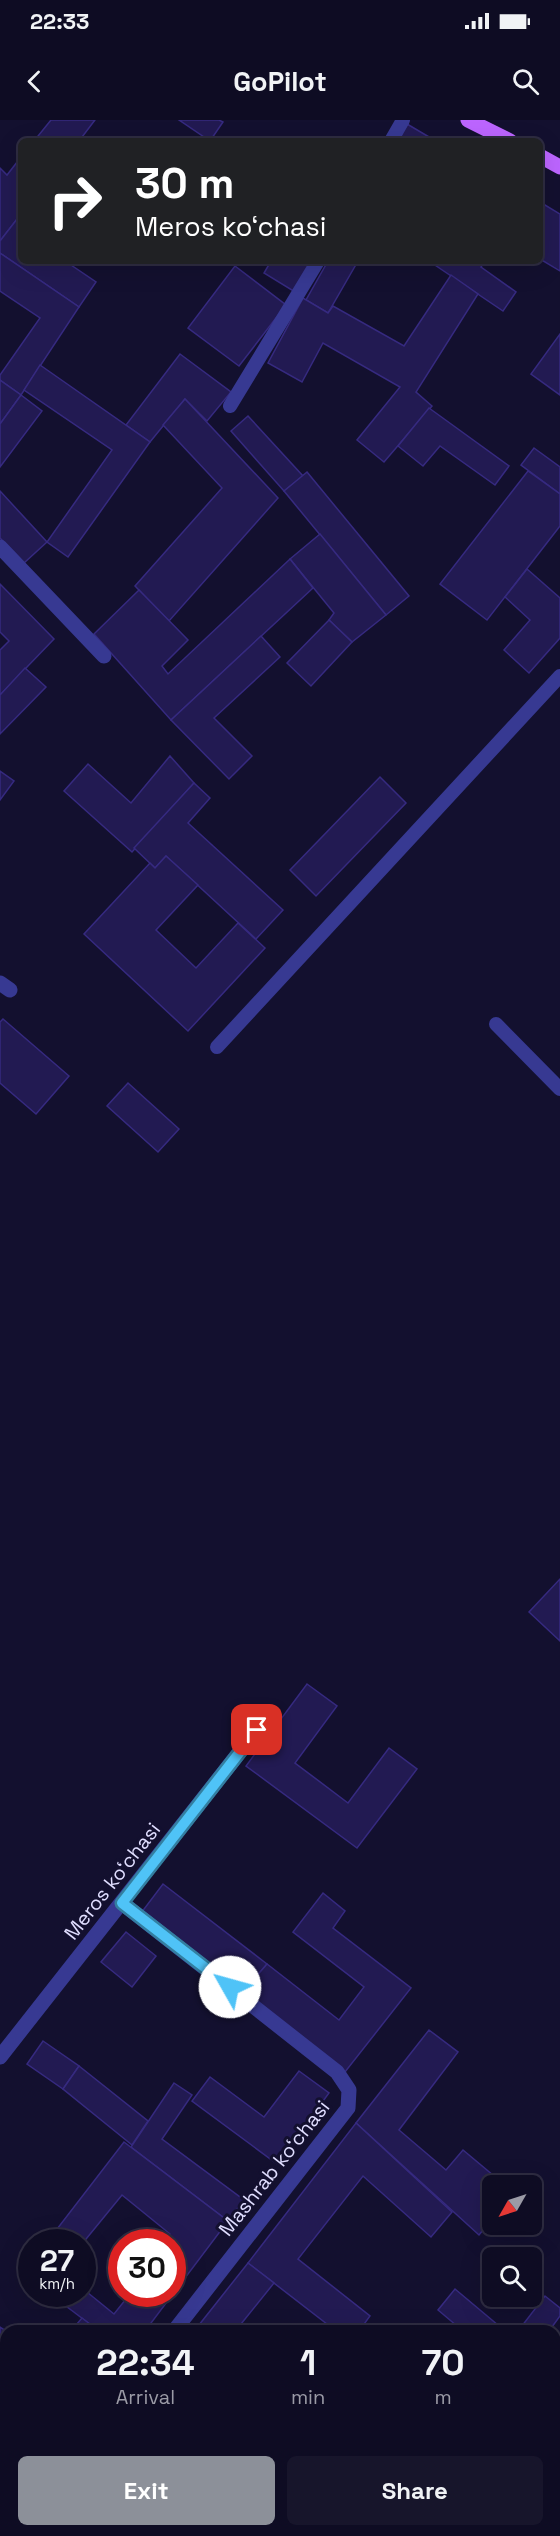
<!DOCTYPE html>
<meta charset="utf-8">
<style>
:root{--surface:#0e0c23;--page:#17152b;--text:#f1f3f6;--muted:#9b9ba6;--line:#2e2c41;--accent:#8c9099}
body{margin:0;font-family:"Space Grotesk",sans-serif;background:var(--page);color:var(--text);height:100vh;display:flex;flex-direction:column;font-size:22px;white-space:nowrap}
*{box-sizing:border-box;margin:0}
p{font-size:20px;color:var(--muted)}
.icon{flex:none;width:33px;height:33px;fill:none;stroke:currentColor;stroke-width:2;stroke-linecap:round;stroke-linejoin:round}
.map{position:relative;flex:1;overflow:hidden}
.drawer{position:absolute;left:0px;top:2205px;width:561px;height:212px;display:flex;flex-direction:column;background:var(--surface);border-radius:18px 18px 0 0;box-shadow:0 6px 24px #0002,0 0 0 2px var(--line)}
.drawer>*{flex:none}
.guide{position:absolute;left:18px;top:18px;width:525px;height:126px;border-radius:9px;box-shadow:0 6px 24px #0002,0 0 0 2px var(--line);background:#202124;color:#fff;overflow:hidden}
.needle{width:39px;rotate:231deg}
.controls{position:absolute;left:482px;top:2055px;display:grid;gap:12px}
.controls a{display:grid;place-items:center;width:60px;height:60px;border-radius:9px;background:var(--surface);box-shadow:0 6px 24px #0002,0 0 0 2px var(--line);font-size:30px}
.speed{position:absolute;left:18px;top:2109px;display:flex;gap:12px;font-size:30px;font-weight:700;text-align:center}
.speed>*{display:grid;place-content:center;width:78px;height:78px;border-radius:50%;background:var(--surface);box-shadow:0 6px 24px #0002,0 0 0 2px var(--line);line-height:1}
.speed small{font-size:15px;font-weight:400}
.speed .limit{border:9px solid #d22;background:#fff;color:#111}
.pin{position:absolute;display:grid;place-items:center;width:51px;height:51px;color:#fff;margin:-26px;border-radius:12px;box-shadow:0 3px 9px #0006}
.me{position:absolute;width:66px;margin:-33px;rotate:308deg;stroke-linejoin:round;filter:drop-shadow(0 0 4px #0008)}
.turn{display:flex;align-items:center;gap:21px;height:126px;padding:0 18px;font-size:27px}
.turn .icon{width:78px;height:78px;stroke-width:2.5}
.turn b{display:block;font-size:42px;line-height:51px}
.eta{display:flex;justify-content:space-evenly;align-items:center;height:102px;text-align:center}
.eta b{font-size:36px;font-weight:600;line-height:42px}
.cta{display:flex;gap:12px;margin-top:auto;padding:12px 18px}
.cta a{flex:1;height:69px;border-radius:9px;background:var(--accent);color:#fff;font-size:24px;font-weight:600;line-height:69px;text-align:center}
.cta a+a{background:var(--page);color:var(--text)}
.status{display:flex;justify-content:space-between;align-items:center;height:42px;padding:0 30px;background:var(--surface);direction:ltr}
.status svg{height:16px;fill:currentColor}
header{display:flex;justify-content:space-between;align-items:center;height:78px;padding:0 18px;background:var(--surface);font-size:27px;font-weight:600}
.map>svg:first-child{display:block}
.building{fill:#221a52;stroke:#362a80;stroke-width:1.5}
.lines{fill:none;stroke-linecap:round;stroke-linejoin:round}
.service{stroke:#373992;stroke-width:14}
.minor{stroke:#373992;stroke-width:15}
.primary{stroke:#bc65ff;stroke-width:15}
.route-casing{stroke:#337fa1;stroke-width:15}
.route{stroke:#4fc3f7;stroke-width:10}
.labels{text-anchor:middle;stroke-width:6;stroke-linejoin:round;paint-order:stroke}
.street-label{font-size:20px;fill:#e0deff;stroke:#13102f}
</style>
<div class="status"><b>22:33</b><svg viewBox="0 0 49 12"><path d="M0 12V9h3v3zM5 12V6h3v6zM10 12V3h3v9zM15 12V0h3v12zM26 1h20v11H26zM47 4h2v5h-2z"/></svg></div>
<header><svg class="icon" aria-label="back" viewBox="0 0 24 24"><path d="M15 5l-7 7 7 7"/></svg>GoPilot<svg class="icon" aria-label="search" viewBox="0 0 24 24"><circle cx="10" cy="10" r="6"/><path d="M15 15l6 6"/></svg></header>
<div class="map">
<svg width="560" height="2416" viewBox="0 0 560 2416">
<rect width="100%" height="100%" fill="#13102f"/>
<g class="building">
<polygon points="51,0 95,0 79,21 34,21"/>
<polygon points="179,0 219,0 223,2 210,21"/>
<polygon points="407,4 436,21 397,21"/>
<polygon points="21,37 21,94 0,121 0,48 7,55"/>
<polygon points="540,82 560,94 560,151 540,139 540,125 544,119 540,117"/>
<polygon points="21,94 21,141 65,141 96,162 79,187 0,133 0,121"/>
<polygon points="0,133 79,187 21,275 0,260 0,255 40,198 0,171"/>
<polygon points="271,141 314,141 295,172 264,153"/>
<polygon points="328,141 358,141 328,193 306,180"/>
<polygon points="429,141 485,141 481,147 516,172 503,191"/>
<polygon points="235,146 286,185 239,246 188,208"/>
<polygon points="451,155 478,174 416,272 432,286 384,342 357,320 400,267 323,223 302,262 268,243 303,178 328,193 333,186 404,226"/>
<polygon points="560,214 560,275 531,254"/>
<polygon points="180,234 231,272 207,301 185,279 150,322 126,305"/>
<polygon points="40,245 150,322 68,437 47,422 112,330 24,270"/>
<polygon points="0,260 21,275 0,304"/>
<polygon points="21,275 42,291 0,347 0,304"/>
<polygon points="185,279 278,378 169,501 135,466 222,368 163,305"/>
<polygon points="429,288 509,346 495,365 440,326 423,346 398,326"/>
<polygon points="248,296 303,356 284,371 231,311"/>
<polygon points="534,328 560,347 560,374 521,345"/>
<polygon points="528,351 560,374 560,406 487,500 440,464"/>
<polygon points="307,352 409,476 386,495 284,371"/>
<polygon points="0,371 47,422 24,443 0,418"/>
<polygon points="320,414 386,495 352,522 329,500 334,493 290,439"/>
<polygon points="290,439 313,468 171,600 94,514 139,470 188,520 162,546 168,554"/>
<polygon points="527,449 560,478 560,518 529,553 504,530 530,500 505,477"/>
<polygon points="0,464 54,519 0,575 0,530 9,521 0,512"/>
<polygon points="329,500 352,522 311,566 287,543"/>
<polygon points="261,516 280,537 214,598 252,636 229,659 171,600"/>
<polygon points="25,548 46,567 0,614 0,575"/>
<polygon points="170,636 194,663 132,732 64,671 88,644 131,683"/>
<polygon points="0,651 14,661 0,680"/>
<polygon points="380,657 406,683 316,776 290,750"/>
<polygon points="194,663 210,678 188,703 283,790 256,819 166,736 155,748 134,728"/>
<polygon points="166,736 198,765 156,810 196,848 238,803 265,828 188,911 84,814 150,743 155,748"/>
<polygon points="3,899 69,956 36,994 0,963 0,902"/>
<polygon points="128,963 179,1009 158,1032 107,986"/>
<polygon points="560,1459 560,1521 529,1492"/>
<polygon points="307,1564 337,1586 295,1643 348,1683 389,1628 417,1649 357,1728 246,1646"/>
<polygon points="163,1764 267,1844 243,1872 141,1793"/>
<polygon points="323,1773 345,1791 333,1808 411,1868 345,1952 243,1872 267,1844 339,1900 364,1867 293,1812"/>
<polygon points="126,1812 156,1836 132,1867 101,1842"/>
<polygon points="429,1910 458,1932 399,2010 446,2050 463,2030 506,2066 492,2066 492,2099 479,2115 356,2003"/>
<polygon points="43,1921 79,1946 63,1969 27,1944"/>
<polygon points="79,1946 148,2001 132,2025 63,1969"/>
<polygon points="299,1951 329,1973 277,2044 192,1981 210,1957 264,1997"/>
<polygon points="174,1963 192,1975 162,2019 244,2080 228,2101 131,2027"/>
<polygon points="356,2003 452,2092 431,2117 363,2056 298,2139 370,2196 359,2211 336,2211 248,2143"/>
<polygon points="124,2022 228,2101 145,2211 99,2211 50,2174 82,2174 82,2168 114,2194 130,2174 172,2174 172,2122 163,2122 170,2114 122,2075 82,2124 47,2122"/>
<polygon points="32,2143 32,2160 24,2154"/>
<polygon points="248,2143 274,2163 241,2204 249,2211 206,2211 199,2205"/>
<polygon points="82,2149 89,2154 82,2163"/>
<polygon points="455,2169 505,2211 463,2211 438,2190"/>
<polygon points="545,2176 560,2188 560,2196 549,2211 518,2211"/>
<polygon points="82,2198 99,2211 71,2211"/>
<polygon points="199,2205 206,2211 194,2211"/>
<polygon points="0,2207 6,2211 6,2248 0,2243"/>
<polygon points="560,2242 560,2268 555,2265 555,2248"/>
<polygon points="0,2306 6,2310 6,2344 0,2340"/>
<polygon points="0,2340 6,2344 6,2390 0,2398"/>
<polygon points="555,2347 560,2351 560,2384 555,2380"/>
<polygon points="555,2407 560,2411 560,2416 464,2416 468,2410 555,2410"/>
<polygon points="36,2410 55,2410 62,2416 31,2416"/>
<polygon points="55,2410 98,2410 105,2416 62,2416"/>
<polygon points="187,2410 204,2410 200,2416 194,2416"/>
<polygon points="237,2410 288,2410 293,2416 235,2416 233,2414"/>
<polygon points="288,2410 323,2410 328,2416 293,2416"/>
<polygon points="364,2410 405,2410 401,2416 360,2416"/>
</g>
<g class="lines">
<g class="service">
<polyline points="391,21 403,0"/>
<polyline points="230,286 318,141"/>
<polyline points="496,904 560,969"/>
<polyline points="217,927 560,556"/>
</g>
<g class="minor">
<polyline points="0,427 104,536"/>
<polyline points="0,863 10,870"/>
<polyline points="122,1783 337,1952 349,1970 348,1988 174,2211"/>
<polyline points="0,1937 257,1610"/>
<polyline points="555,2246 560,2239"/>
<polyline points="14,2416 18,2410"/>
<polyline points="429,2416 433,2410"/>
</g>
<g class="primary">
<polyline points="468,0 510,21"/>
<polyline points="540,36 560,47"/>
</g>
</g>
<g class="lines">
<g class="route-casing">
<polyline id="route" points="230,1867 122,1783 257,1610"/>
</g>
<use href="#route" class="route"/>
</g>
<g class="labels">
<g class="street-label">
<text transform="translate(112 1761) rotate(-52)" y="7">Meros koʻchasi</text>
<text transform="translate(274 2048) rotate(-52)" y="7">Mashrab koʻchasi</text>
</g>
</g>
</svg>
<div class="controls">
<a><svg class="needle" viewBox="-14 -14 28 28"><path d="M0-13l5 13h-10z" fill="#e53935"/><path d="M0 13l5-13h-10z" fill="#9b9ba6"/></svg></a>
<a><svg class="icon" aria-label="search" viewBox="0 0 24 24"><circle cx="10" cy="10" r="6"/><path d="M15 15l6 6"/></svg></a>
</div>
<div class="speed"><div>27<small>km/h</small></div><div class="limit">30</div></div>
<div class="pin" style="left:257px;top:1610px;background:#d93025"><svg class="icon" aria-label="arrive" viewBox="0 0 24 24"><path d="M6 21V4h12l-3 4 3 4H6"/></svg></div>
<svg class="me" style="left:230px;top:1867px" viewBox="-20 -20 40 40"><circle r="19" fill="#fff"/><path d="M0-13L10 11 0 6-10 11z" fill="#4fc3f7"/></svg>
<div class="guide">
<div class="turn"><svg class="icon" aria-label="right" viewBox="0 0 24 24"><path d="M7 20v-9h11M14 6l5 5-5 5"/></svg><div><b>30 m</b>Meros koʻchasi</div></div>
</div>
<section class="drawer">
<div class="eta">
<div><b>22:34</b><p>Arrival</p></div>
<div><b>1</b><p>min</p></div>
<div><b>70</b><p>m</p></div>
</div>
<div class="cta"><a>Exit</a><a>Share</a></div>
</section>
</div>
